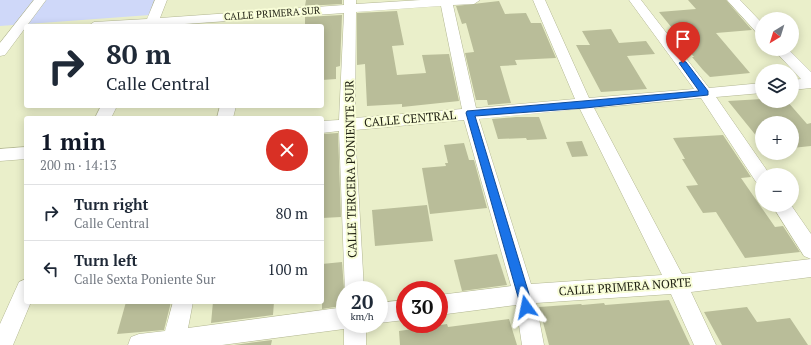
<!DOCTYPE html>
<meta charset="utf-8">
<style>
:root{--surface:#fff;--page:#f6f6f7;--text:#1f2937;--muted:#747a83;--line:#e0e1e3;--accent:#111827}
body{margin:0;font-family:"PT Serif",serif;background:var(--page);color:var(--text);height:100vh;display:flex;flex-direction:column;font-size:15px;white-space:nowrap}
*{box-sizing:border-box;margin:0}
p{font-size:13px;color:var(--muted)}
.icon{flex:none;width:22px;height:22px;fill:none;stroke:currentColor;stroke-width:2;stroke-linecap:round;stroke-linejoin:round}
.map{position:relative;flex:1;overflow:hidden}
.drawer{position:absolute;left:24px;top:116px;width:300px;height:188px;display:flex;flex-direction:column;background:var(--surface);border-radius:4px;box-shadow:0 2px 10px #0003}
.drawer>*{flex:none}
.guide{position:absolute;left:24px;top:24px;width:300px;height:84px;border-radius:4px;box-shadow:0 2px 10px #0003;background:#fff;color:var(--text);overflow:hidden}
.needle{width:26px;rotate:218deg}
.fabs{position:absolute;left:755px;top:12px;display:grid;gap:8px}
.fabs a{display:grid;place-items:center;width:44px;height:44px;border-radius:50%;background:var(--surface);box-shadow:0 2px 10px #0003;font-size:20px}
.speed{position:absolute;left:336px;top:281px;display:flex;gap:8px;font-size:20px;font-weight:700;text-align:center}
.speed>*{display:grid;place-content:center;width:52px;height:52px;border-radius:50%;background:var(--surface);box-shadow:0 2px 10px #0003;line-height:1}
.speed small{font-size:10px;font-weight:400}
.speed .limit{border:6px solid #d22;background:#fff;color:#111}
.pin{position:absolute;display:grid;place-items:center;width:34px;height:34px;color:#fff;margin:-41px -17px;border-radius:50% 50% 50% 0;rotate:-45deg;box-shadow:0 0 4px #0007}
.pin .icon{rotate:45deg}
.me{position:absolute;width:44px;margin:-22px;rotate:348deg;stroke-linejoin:round;filter:drop-shadow(0 0 3px #0008)}
.turn{display:flex;align-items:center;gap:14px;height:84px;padding:0 16px;font-size:18px}
.turn .icon{width:52px;height:52px;stroke-width:2.5}
.turn b{display:block;font-size:28px;line-height:34px}
.round{display:grid;place-items:center;flex:none;width:42px;height:42px;border-radius:21px;background:var(--page)}
.overview{display:flex;align-items:center;justify-content:space-between;height:68px;padding:0 16px}
h1{font-size:24px;font-weight:700;line-height:30px;color:var(--accent)}
ul{padding:0;list-style:none}
li{display:flex;align-items:center;gap:12px;height:56px;padding:0 16px;border-top:1px solid var(--line)}
li div{flex:1}
li b{display:block;font-size:15px}
li em{font-style:normal}
.map>svg:first-child{display:block}
.green{fill:#cfd8f9}
.building{fill:#b9bd99}
.lines{fill:none;stroke-linecap:round;stroke-linejoin:round}
.street-casing{stroke:#b3b793;stroke-width:1}
.street{fill:#fff;fill-rule:evenodd}
.route{fill:#1a73e8;stroke:#114b97}
.labels{text-anchor:middle;stroke-width:4;stroke-linejoin:round;paint-order:stroke}
.far-street-label{font-size:10px;fill:#1f2013;stroke:#f8fdd7}
.street-label{font-size:12px;fill:#1f2013;stroke:#f8fdd7}
</style>
<div class="map">
<svg width="811" height="345" viewBox="0 0 811 345">
<rect width="100%" height="100%" fill="#eaefca"/>
<polygon class="green" points="0,0 155,0 150,15 0,26"/>
<g class="building">
<polygon points="306,0 342,0 342,4 305,6"/>
<polygon points="688,0 726,0 745,22 752,30 716,33 750,73 710,77 703,70 692,57 694,57 687,49 689,49 659,12 696,9"/>
<polygon points="499,1 505,14 526,13 531,23 541,23 556,58 515,60 517,65 500,66 511,103 488,105 487,100 476,100 465,53 474,52 466,23 462,24 456,6"/>
<polygon points="397,11 404,45 392,46 397,75 426,73 422,55 449,54 459,101 402,107 402,104 367,106 365,64 357,65 357,13"/>
<polygon points="342,15 340,66 336,67 336,79 322,80 322,26 305,26 305,17"/>
<polygon points="611,29 619,43 646,41 655,54 627,56 647,89 601,92 576,45 590,45 582,31"/>
<polygon points="762,99 762,101 787,101 807,124 811,123 811,146 792,148 792,123 762,123 762,143 728,101"/>
<polygon points="516,117 539,117 547,139 527,140 526,138 498,139 492,119"/>
<polygon points="338,133 341,217 322,218 322,134"/>
<polygon points="723,135 751,177 741,178 775,227 783,226 800,252 745,258 716,212 703,213 686,186 698,185 682,159 685,159 673,138"/>
<polygon points="582,141 588,156 572,157 566,142"/>
<polygon points="464,143 469,160 474,160 487,208 430,214 422,168 446,166 445,163 448,163 444,145"/>
<polygon points="427,205 433,241 375,246 372,210"/>
<polygon points="497,254 507,285 462,291 454,260"/>
<polygon points="342,262 345,302 341,306 322,309 322,264"/>
<polygon points="669,300 690,345 549,345 539,307 581,304 582,305 604,303 605,305"/>
<polygon points="126,302 171,302 164,330 117,334"/>
<polygon points="213,302 274,302 273,315 211,323"/>
<polygon points="747,307 757,322 790,318 808,345 722,345 704,312"/>
<polygon points="509,319 517,345 400,345 399,331 447,324 448,327"/>
<polygon points="272,340 271,345 234,345"/>
</g>
<g class="lines">
<g class="street-casing">
<g id="street">
<polygon points="34,0 46,0 5,55 0,56 0,43"/>
<path d="M155 0H167L160 18 344 5V0H356V4L421 0H480L474 4 453 5 476 108 575 99 533 0H545L589 98 694 89 629 0H641L709 88 762 83V93L716 97 768 172 770 175H762V184L756 182 701 98 594 108 682 274 811 259V277L691 292 716 345H694L671 294 536 303 544 345H522L516 305 439 315V295L511 286 464 120 355 130 364 290H345V293L339 131 322 133V121L339 120 344 13 156 26H88L94 22 147 19ZM441 6 462 109 355 118 356 12ZM580 109 662 275 531 284 479 119Z"/>
<polygon points="727,0 740,0 762,23 762,34 757,33"/>
<polygon points="773,49 788,49 811,72 811,88 792,90 792,80 801,79"/>
<polygon points="101,106 117,106 111,118 95,118"/>
<polygon points="220,106 236,106 233,118 217,118"/>
<polygon points="26,147 26,159 0,161 0,149"/>
<polygon points="772,205 791,205 811,234 811,259 804,256"/>
<polygon points="26,279 26,302 31,302 13,345 0,345 0,324 19,282"/>
<polygon points="405,300 405,320 379,323 379,303"/>
<polygon points="173,302 193,302 188,328 345,307 345,324 366,324 366,345 344,345 344,329 222,345 128,345 131,337 139,334 165,331"/>
</g>
</g>
<use href="#street" class="street"/>
</g>
<polygon class="route" points="683,61 686,62 708,91 708,95 585,108 475,116 529,294 532,307 530,311 526,312 522,311 466,113 467,111 699,91 679,63"/>
<g class="labels">
<g class="far-street-label">
<text transform="translate(272 13) rotate(-4)" y="4">CALLE PRIMERA SUR</text>
</g>
<g class="street-label">
<text transform="translate(410 119) rotate(-5)" y="4">CALLE CENTRAL</text>
<text transform="translate(351 169) rotate(-91)" y="4">CALLE TERCERA PONIENTE SUR</text>
<text transform="translate(625 287) rotate(-4)" y="4">CALLE PRIMERA NORTE</text>
</g>
</g>
</svg>
<div class="fabs">
<a><svg class="needle" viewBox="-14 -14 28 28"><path d="M0-13l5 13h-10z" fill="#e53935"/><path d="M0 13l5-13h-10z" fill="#747a83"/></svg></a>
<a><svg class="icon" aria-label="layers" viewBox="0 0 24 24"><path d="M12 4l9 5-9 5-9-5zM3 14l9 5 9-5"/></svg></a>
<a>+</a>
<a>−</a>
</div>
<div class="speed"><div>20<small>km/h</small></div><div class="limit">30</div></div>
<div class="pin" style="left:683px;top:63px;background:#d93025"><svg class="icon" aria-label="arrive" viewBox="0 0 24 24"><path d="M6 21V4h12l-3 4 3 4H6"/></svg></div>
<svg class="me" style="left:526px;top:307px" viewBox="-20 -20 40 40"><path d="M0-17L14 15 0 8-14 15z" fill="#1a73e8" stroke="#fff" stroke-width="4"/></svg>
<div class="guide">
<div class="turn"><svg class="icon" aria-label="right" viewBox="0 0 24 24"><path d="M7 20v-9h11M14 6l5 5-5 5"/></svg><div><b>80 m</b>Calle Central</div></div>
</div>
<section class="drawer">
<div class="overview"><div><h1>1 min</h1><p>200 m · 14:13</p></div><a class="round" style="background:#d93025;color:#fff"><svg class="icon" aria-label="close" viewBox="0 0 24 24"><path d="M6 6l12 12M18 6L6 18"/></svg></a></div>
<ul>
<li><svg class="icon" aria-label="right" viewBox="0 0 24 24"><path d="M7 20v-9h11M14 6l5 5-5 5"/></svg><div><b>Turn right</b><p>Calle Central</p></div><em>80 m</em></li>
<li><svg class="icon" aria-label="left" viewBox="0 0 24 24"><path d="M17 20v-9H6M10 6l-5 5 5 5"/></svg><div><b>Turn left</b><p>Calle Sexta Poniente Sur</p></div><em>100 m</em></li>
</ul>
</section>
</div>
